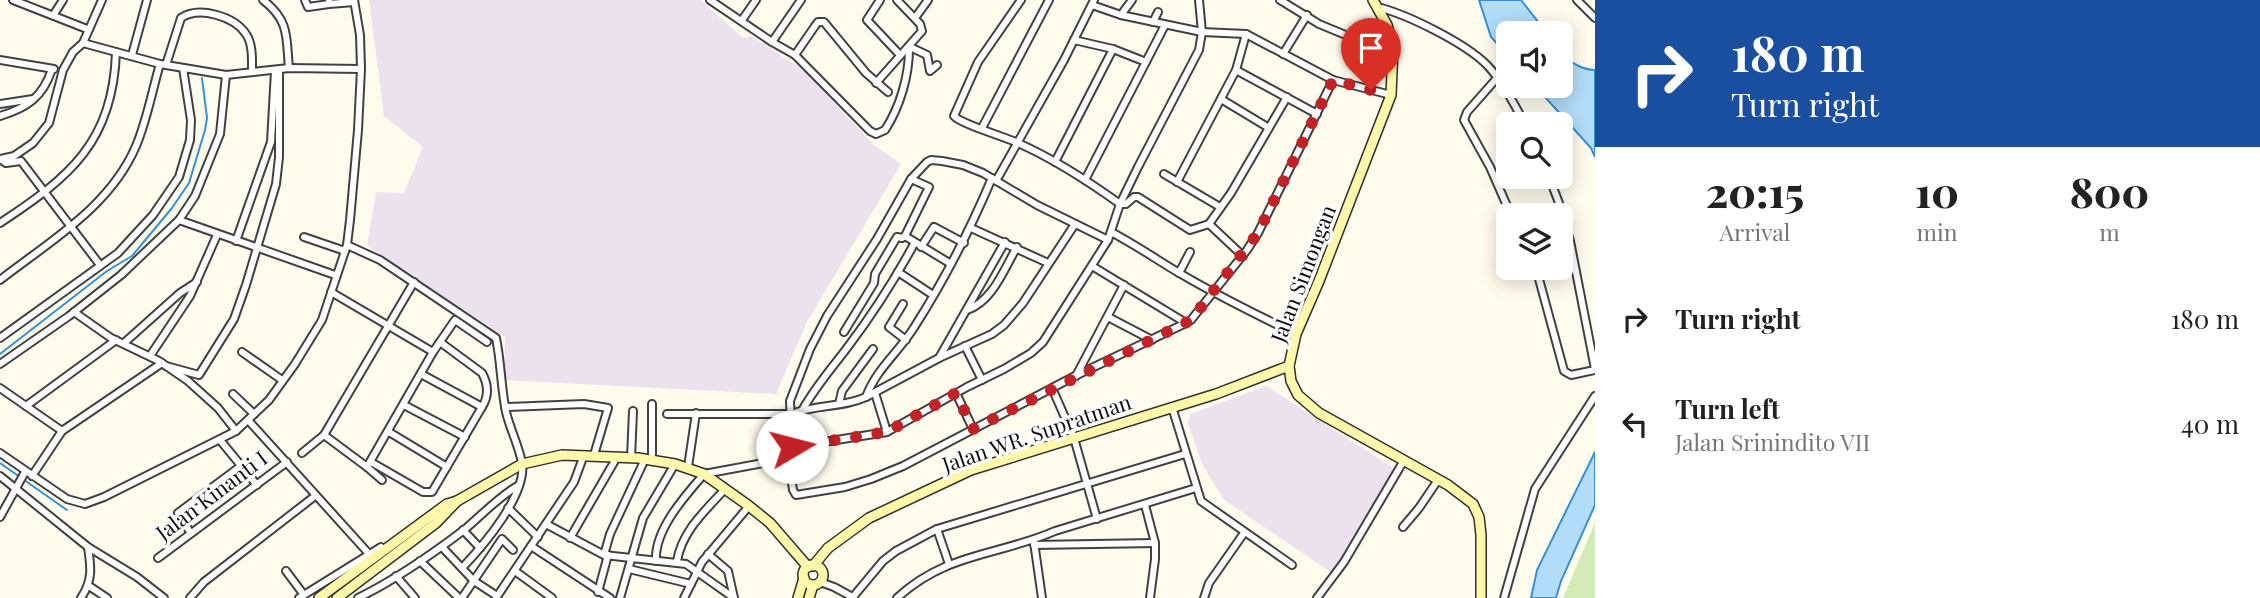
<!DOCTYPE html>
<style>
:root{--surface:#fff;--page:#f2f2f2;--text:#222;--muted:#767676}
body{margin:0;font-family:"Playfair Display",serif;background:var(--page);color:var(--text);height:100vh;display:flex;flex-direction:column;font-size:26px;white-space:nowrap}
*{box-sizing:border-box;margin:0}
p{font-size:23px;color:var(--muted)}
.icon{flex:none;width:38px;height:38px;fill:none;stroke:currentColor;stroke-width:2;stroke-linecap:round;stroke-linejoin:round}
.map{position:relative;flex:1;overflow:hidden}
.drawer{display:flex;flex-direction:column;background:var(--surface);width:665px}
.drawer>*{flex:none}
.hud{background:#1a4fa0;color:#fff;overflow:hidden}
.tools{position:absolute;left:1496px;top:21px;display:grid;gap:14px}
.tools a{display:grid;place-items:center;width:77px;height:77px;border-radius:10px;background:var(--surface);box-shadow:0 4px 18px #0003;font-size:35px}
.pin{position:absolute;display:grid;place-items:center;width:60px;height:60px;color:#fff;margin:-72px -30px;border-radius:50% 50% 50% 0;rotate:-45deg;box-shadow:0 0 7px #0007}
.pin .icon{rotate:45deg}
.me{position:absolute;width:77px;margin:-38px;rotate:82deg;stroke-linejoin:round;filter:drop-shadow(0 0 5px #0008)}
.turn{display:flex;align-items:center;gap:24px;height:147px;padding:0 21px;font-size:32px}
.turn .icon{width:91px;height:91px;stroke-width:2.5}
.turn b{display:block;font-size:49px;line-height:60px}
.eta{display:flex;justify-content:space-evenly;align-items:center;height:119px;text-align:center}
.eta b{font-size:42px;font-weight:800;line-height:49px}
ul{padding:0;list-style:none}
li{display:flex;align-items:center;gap:21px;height:105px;padding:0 21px}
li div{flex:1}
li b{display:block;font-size:26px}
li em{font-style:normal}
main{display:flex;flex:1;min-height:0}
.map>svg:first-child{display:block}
.industrial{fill:#ece2ed}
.green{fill:#d1eab7}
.water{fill:#b2dcf8;stroke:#3791d0;stroke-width:2}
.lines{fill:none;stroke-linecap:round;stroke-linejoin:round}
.stream{stroke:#3791d0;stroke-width:2}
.street-casing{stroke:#414141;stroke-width:10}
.secondary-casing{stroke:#303030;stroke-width:12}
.street{stroke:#fff;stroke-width:6}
.secondary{stroke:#fff7a9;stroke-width:9}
.route{stroke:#c12227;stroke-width:12;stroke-dasharray:0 21.6}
.labels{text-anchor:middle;stroke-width:7;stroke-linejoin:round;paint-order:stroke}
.street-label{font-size:21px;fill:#0e0e0e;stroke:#fff}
</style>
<main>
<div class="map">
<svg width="1595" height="598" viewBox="0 0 1595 598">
<rect width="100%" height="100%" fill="#fffcee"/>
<g class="industrial">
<polygon points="369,0 701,0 743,38 752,36 802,69 874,145 901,164 807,322 776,394 504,380 505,337 367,246 376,192 404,193 423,147 384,116"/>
<polygon points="1266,386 1395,469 1332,573 1224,500 1202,464 1188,423 1190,414"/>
</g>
<polygon class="green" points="1595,523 1595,598 1563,598"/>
<g class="water">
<polygon points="1479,0 1521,0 1547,33 1508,33 1508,56 1491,37"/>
<path d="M1561 52C1569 62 1582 70 1595 70V157L1591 148 1535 86H1561Z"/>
<polygon points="1595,452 1595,505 1561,581 1556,598 1531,598 1537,570"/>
</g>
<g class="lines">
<g class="stream">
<polyline points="0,354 107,271 132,256 172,208 189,183 205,130 207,118 202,78"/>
<polyline points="0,463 67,510"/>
</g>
<g class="street-casing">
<g id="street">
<polyline points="13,0 87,29"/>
<path d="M263 0C290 21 286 37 289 68"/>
<polyline points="305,0 308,7 329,4"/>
<path d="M710 0 772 42 795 55 870 131 876 134 885 130C900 107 909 76 909 49"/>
<polyline points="880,0 867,20 900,55"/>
<path d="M1021 0 978 62 954 116C961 124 1005 137 1018 143 1054 159 1088 181 1120 204"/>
<polyline points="1280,0 1319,24 1348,36 1352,36 1358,30 1387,25"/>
<polyline points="1577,0 1595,18"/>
<polyline points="329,2 329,4 354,2"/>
<polyline points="1092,5 1121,15 1202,32 1246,34 1333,80 1391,95"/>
<path d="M1377 7C1407 14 1465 43 1487 65 1503 82 1514 104 1525 124"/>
<polyline points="54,14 63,0"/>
<polyline points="1121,15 1132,0"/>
<polyline points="915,18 928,0"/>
<polyline points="742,20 756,0"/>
<polyline points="1153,22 1158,12"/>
<polyline points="1074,40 1113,49 1146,62"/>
<polyline points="772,42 801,0"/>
<polyline points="83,43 160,64 226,75 289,68 361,69"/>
<polyline points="910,47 927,55 930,71 937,65"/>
<polyline points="1283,54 1307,15"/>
<polyline points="132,55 147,0"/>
<polyline points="795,55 815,26 818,22 824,22 866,73 888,92"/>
<polyline points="0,60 54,69"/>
<path d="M166 65 181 18C199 6 234 16 246 34 253 44 252 60 252 72"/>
<polyline points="1236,70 1317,114"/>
<polyline points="1497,78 1467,112 1464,120 1490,167 1511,215"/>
<polyline points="876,83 922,31 920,24 897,0"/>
<polyline points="1221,99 1269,128"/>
<polyline points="0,104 33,99"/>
<path d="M0 116C27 108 43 97 52 69"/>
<polyline points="982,128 1049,0"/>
<polyline points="0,159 14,156 33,143 49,123 63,70 73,52 83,43 102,0"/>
<polyline points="0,159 6,163 21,161 100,265"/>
<polyline points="1055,162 1113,49"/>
<polyline points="1164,174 1220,207"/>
<polyline points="1549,177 1559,203 1570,241 1595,369"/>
<polyline points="1085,180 1165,25"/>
<polyline points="996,181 1064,60 1094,0"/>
<polyline points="1177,182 1236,70 1246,34"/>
<polyline points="1120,204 1126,204 1134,197 1138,197 1190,230 1209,224 1243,256"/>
<polyline points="179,220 335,275"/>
<path d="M0 223C70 177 113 142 116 52"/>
<polyline points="1209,224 1231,193 1287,97"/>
<polyline points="971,228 1048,263"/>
<path d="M1111 232C1136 245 1157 260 1181 274 1218 296 1257 315 1296 334"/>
<polyline points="905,236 951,264"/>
<polyline points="304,237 345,251"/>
<polyline points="1108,240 1037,205 983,173 963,165 942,161 931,160 927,162 911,179 877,239 827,316 810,349 790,401 792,447 788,453 793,490 796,495 845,487 871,479 903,466 1075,376 1186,323 1191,320 1247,250 1258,233 1333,80"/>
<polyline points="236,241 271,142 275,71"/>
<path d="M347 245 380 260 496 338C501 362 501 388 506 412 510 429 519 446 522 463 527 495 483 546 462 568"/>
<polyline points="921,247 934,227 964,243"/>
<polyline points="1092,266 1186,323"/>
<polyline points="1536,268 1564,371 1571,375 1595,370"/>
<polyline points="898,272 933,295"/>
<polyline points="1179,273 1190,252"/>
<path d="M0 280C50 241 110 207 136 146 147 120 152 91 160 64"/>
<polyline points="331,292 433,352"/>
<polyline points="903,304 889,327 906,340"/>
<path d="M967 310C993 301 1004 269 1017 247"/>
<polyline points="74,312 111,338 159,361 188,381 218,408 236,431"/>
<polyline points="1108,317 1152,340"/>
<polyline points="844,332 874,283 875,274 897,237 902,238 905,236 929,187 911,179"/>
<polyline points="0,338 118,253 153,215 179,177 190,140 191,120 183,68"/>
<polyline points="124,343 180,293 197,282"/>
<polyline points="965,346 982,380"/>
<polyline points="242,352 282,380"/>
<polyline points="150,356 190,296 217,235"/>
<polyline points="939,358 1005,242"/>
<polyline points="0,364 69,316 121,275 179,220 195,196 220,134 226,75"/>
<polyline points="166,366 199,375 234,319 246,285 276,184 279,157 279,70"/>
<polyline points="421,374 482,407"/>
<polyline points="1076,376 1124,285"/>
<polyline points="0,388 62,431"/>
<polyline points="1052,388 1074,438 1097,519"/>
<polyline points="875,393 887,432"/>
<polyline points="956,393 973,429"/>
<polyline points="233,394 254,414"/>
<path d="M866 397C876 369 900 351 915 326 945 279 970 230 992 178"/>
<polyline points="652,404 652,460"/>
<polyline points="839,404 842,391 873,349"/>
<polyline points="404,405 465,437"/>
<polyline points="26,406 116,340"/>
<polyline points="505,407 584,404 608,408 594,455"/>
<polyline points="1172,407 1201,501 1292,565"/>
<path d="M803 409C816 386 832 368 847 348 872 315 895 279 914 244"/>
<path d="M667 414H792C816 404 842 408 866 397L939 358 992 334 1004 325 1023 303 1075 224"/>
<polyline points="248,420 370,555"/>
<polyline points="389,432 447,467"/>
<polyline points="324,435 367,467 433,352 455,320 487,342"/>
<polyline points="220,440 257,485"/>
<polyline points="792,447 887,432 967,387 1004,369 1031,353 1043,342 1108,240 1120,204 1138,167 1199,50 1202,32 1199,0"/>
<polyline points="0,453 67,499 85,504 104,497 236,431 269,400 295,364 322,320 347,245 350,220 358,130 361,69 360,35 354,0"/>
<polyline points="302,453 324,435 414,282"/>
<polyline points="631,458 633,411"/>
<path d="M371 462 423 492H432L482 407C489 396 488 384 482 373L440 342"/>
<polyline points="769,462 791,477"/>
<polyline points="367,467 382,480"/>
<polyline points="688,467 696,413"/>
<polyline points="0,476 88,547 137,577 164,598"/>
<polyline points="32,476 62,431 162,363"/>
<polyline points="1145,505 1155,543 1155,559 1150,598"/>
<polyline points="508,508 538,537"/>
<polyline points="0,517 25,472"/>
<polyline points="546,524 604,555 686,564 734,598"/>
<polyline points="1403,527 1419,508 1438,480"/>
<polyline points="937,529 949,564"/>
<polyline points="463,530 480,548"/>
<polyline points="190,532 178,513 241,466"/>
<polyline points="570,538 617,457"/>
<polyline points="1034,542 1042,598"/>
<polyline points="1034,545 1155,543"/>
<polyline points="531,546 610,598"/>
<polyline points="442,547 474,581 497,596"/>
<polyline points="708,554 728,571 734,598"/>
<polyline points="604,555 610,534 645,459"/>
<polyline points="158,558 287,462"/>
<polyline points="420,561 459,598"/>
<path d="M656 561C654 530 685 496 704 474L769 462 788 453"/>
<path d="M677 561C682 531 705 511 725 489"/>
<polyline points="629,569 691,584"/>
<polyline points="286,571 304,595"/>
<polyline points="515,571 552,598"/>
<polyline points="396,576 415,598"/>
<polyline points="820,582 834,587 854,598"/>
<polyline points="89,586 107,598"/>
<polyline points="598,592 608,555"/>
<polyline points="853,597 883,561 896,551 937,529 1185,454"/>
<path d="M81 598C93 580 91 567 88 547"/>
<polyline points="190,598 204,582 315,496"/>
<polyline points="299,598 381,547"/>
<path d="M358 598C395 580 431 555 464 530 482 515 498 497 519 485"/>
<polyline points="462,598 502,539 513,550"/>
<polyline points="496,598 574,482 584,455"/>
<polyline points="620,598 643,518 675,464"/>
<polyline points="684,598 702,562 749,506"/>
<path d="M897 598C947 552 998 556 1055 531L1196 488"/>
<polyline points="1204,598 1209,583 1244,533"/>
<polyline points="1317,598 1344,562 1403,462"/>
<polyline points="1504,598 1535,489 1595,396"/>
</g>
</g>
<g class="secondary-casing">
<g id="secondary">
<polyline points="1373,0 1387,25 1393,47 1391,95 1319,281 1296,334 1289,366 1291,381 1298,395 1319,413 1448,485 1473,504 1479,517 1481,535 1481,598"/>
<circle cx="813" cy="575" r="10"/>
<polyline points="813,566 828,548 869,518 971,470 1216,394 1289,366"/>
<polyline points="319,598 447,504 457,501 522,464 562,455 638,458 675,464 704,474 749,506 770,523 808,567"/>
<polyline points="337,598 436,523 457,501"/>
<polyline points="798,598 804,578"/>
<polyline points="809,598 813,585"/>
</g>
</g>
<use href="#street" class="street"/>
<use href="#secondary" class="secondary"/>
</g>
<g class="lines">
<polyline class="route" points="792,447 887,432 956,393 973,429 1191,320 1258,233 1333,80 1371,90"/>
</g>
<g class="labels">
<g class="street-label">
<text transform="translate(1304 274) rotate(-69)" y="7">Jalan Simongan</text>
<text transform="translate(1037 434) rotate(-19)" y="7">Jalan WR. Supratman</text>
<text transform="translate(212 496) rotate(-37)" y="7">Jalan Kinanti I</text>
</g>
</g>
</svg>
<div class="tools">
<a><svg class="icon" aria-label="sound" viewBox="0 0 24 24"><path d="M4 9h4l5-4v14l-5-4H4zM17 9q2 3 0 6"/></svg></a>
<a><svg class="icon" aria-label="search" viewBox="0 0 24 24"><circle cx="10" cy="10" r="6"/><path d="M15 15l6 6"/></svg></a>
<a><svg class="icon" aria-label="layers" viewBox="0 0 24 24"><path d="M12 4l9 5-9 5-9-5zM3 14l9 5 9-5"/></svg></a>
</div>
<div class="pin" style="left:1371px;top:90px;background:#d93025"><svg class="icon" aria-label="arrive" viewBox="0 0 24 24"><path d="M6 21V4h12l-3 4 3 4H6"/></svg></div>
<svg class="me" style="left:792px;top:447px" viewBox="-20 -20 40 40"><circle r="19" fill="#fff"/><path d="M0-13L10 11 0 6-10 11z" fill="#c12227"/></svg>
</div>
<section class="drawer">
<div class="hud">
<div class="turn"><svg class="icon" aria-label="right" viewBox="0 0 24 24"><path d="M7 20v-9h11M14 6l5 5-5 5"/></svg><div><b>180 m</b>Turn right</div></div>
</div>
<div class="eta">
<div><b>20:15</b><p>Arrival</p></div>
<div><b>10</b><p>min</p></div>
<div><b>800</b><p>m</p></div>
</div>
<ul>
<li><svg class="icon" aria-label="right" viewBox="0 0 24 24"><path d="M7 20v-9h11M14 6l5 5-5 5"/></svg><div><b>Turn right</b></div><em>180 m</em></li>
<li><svg class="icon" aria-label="left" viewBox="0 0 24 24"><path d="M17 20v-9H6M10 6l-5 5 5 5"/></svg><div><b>Turn left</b><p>Jalan Srinindito VII</p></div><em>40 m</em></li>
</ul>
</section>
</main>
